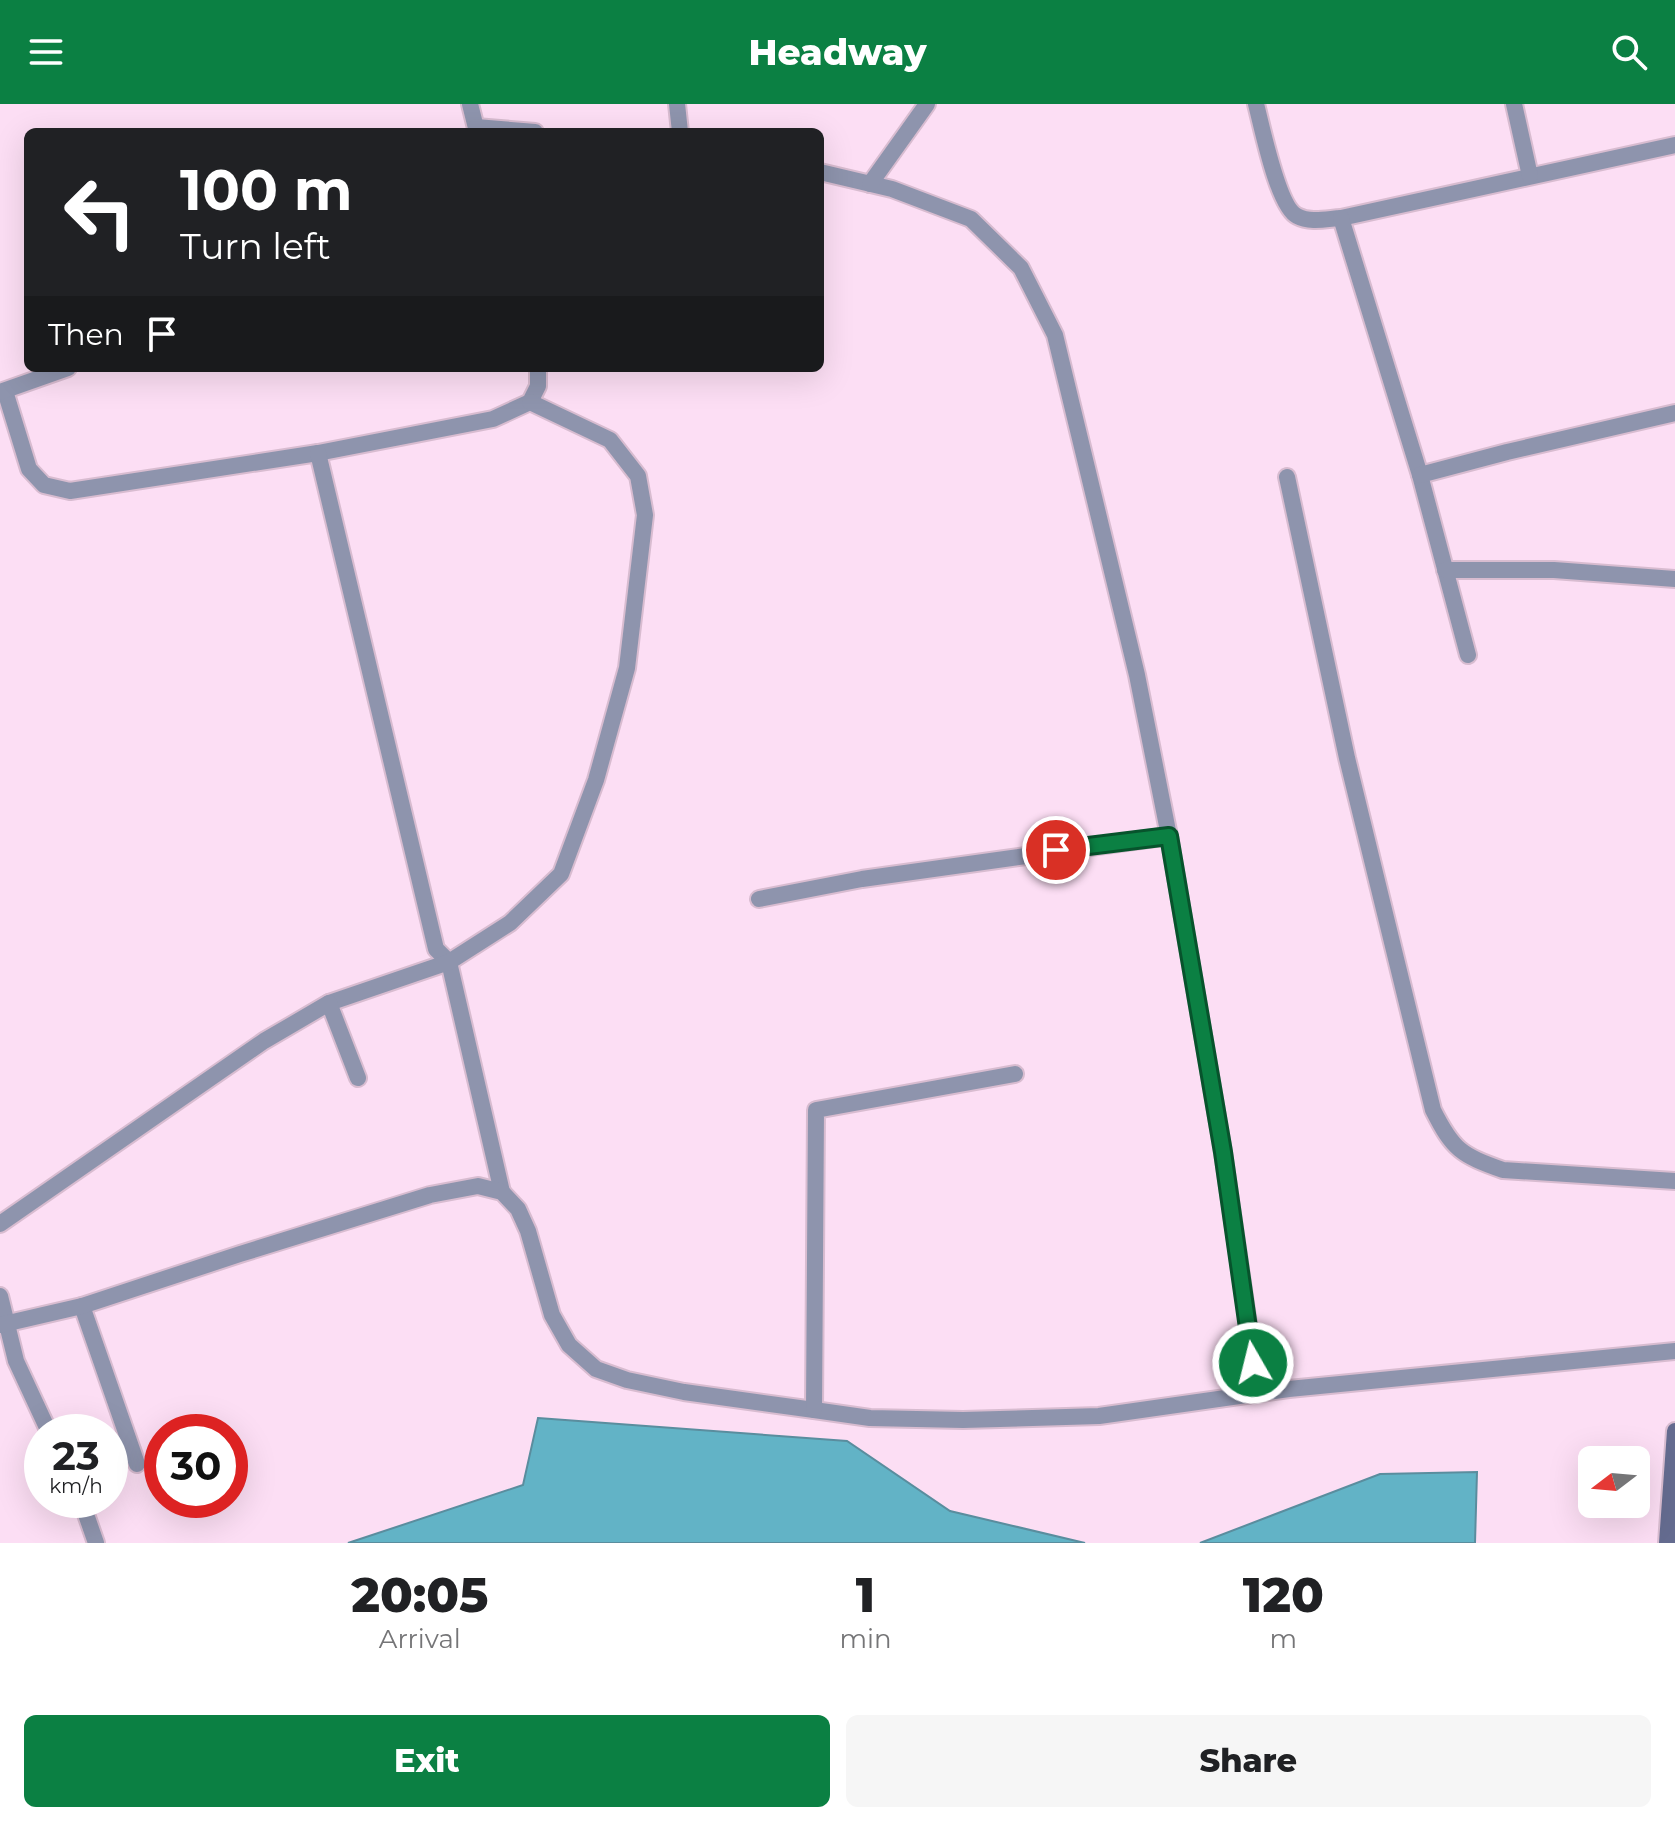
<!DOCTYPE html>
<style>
:root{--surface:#fff;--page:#f6f6f6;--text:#202124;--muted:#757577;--accent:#0b8043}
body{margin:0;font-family:Montserrat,sans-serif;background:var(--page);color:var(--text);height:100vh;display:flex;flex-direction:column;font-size:30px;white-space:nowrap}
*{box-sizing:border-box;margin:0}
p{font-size:26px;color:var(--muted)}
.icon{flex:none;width:44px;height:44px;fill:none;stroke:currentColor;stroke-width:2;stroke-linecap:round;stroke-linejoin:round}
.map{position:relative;height:1439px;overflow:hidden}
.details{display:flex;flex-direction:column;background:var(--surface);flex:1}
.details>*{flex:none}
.hud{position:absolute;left:24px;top:24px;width:800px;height:244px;border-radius:12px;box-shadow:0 8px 32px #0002;background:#202124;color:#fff;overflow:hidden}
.needle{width:52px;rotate:254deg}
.buttons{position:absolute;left:1578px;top:1342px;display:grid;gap:16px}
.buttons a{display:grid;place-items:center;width:72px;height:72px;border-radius:12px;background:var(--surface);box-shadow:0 8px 32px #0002;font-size:40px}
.speed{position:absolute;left:24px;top:1310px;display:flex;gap:16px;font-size:40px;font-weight:700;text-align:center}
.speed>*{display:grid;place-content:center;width:104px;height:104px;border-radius:50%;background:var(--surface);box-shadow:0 8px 32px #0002;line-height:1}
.speed small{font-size:20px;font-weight:400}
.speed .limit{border:12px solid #d22;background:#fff;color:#111}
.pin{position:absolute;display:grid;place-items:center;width:68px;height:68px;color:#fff;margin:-34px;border:4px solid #fff;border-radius:50%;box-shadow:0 2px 8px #0007}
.me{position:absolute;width:88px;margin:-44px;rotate:352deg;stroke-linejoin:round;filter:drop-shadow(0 0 6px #0008)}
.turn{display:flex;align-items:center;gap:28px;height:168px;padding:0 24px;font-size:36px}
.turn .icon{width:104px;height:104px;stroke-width:2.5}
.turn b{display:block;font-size:56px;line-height:68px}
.then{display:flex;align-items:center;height:76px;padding:0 24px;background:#0003;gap:16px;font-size:30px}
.eta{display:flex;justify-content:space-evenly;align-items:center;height:136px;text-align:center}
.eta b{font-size:48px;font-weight:800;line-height:56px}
.button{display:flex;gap:16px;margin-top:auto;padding:16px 24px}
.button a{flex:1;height:92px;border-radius:12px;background:var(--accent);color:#fff;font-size:32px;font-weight:800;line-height:92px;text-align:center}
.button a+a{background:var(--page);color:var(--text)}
header{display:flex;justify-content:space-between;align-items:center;height:104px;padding:0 24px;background:var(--accent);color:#fff;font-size:36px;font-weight:800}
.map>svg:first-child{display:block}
.water{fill:#62b3c6;stroke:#5a8d9e;stroke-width:2}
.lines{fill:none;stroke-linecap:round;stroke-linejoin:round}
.street-casing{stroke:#d8bcd0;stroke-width:20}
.secondary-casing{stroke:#d8bcd0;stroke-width:20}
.street{stroke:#8e94ad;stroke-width:16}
.secondary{stroke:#646b8f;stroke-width:16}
.route-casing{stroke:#07532c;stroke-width:20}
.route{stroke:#0b8043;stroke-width:14}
</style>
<header><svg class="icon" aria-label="menu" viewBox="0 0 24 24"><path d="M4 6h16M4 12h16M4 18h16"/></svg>Headway<svg class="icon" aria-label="search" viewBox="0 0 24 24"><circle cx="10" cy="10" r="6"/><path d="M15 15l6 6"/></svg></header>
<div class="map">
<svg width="1675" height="1439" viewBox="0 0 1675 1439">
<rect width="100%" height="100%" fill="#fcdef4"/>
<g class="water">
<polygon points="538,1314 847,1337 950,1407 1085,1439 348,1439 523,1381"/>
<polygon points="1477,1368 1475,1439 1200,1439 1380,1370"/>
</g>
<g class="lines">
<g class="street-casing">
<g id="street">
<polyline points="470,0 477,28"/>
<polyline points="677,0 680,28"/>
<path d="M1256 0C1262 23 1278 103 1297 112 1310 119 1326 115 1341 114L1675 41"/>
<polyline points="1514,0 1530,72"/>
<polyline points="476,23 535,28"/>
<polyline points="820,68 892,85 971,115 1021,164 1055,231 1137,571 1169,732 1223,1048 1258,1289"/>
<polyline points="870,80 927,0"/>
<polyline points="1341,114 1420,371 1468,551"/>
<polyline points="5,287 29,365 44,381 70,387 318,349 493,315 530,298 538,282 538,264"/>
<polyline points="0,288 68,264"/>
<polyline points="318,349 436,845 449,858 502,1088"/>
<polyline points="1420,371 1507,348 1675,309"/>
<path d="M1287 373 1347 654 1433 1006C1453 1046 1461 1051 1503 1066L1675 1077"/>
<polyline points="1445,466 1554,466 1675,475"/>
<polyline points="759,795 862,775 1169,732"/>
<polyline points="329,899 449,858 510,819 561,770 596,676 627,564 645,411 638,372 610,336 530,298"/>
<polyline points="0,1120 264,937 329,899 358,974"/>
<polyline points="0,1192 16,1257 49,1328"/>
<polyline points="82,1202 137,1360"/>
<polyline points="0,1221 82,1202 240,1150 430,1091 478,1082 502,1088 518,1105 528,1127 552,1211 569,1241 596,1265 627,1276 684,1288 814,1306 870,1314 963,1316 1099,1312 1289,1285 1675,1247"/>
<polyline points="814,1306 816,1006 1015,970"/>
<polyline points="81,1396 96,1439"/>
</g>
</g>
<g class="secondary-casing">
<polyline id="secondary" points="1667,1439 1675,1327"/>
</g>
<use href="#street" class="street"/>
<use href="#secondary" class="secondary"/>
</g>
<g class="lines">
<g class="route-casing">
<polyline id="route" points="1056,746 1169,732 1223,1048 1253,1259"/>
</g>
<use href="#route" class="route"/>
</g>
</svg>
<div class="buttons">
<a><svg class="needle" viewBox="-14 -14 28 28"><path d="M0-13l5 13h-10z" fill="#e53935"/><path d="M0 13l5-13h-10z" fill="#757577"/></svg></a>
</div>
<div class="speed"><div>23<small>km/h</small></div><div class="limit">30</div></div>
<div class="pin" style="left:1056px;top:746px;background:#d93025"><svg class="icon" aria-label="arrive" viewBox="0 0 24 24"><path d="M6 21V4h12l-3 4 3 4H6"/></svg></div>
<svg class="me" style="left:1253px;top:1259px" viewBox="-20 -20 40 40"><circle r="17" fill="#0b8043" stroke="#fff" stroke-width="3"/><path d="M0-11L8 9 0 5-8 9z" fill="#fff"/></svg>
<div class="hud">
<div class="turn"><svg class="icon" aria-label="left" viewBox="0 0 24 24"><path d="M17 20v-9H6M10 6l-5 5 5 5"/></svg><div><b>100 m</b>Turn left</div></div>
<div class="then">Then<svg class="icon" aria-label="arrive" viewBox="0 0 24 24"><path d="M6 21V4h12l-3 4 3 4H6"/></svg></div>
</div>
</div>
<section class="details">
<div class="eta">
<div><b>20:05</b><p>Arrival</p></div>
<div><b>1</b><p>min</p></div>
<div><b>120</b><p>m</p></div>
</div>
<div class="button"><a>Exit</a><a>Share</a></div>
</section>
